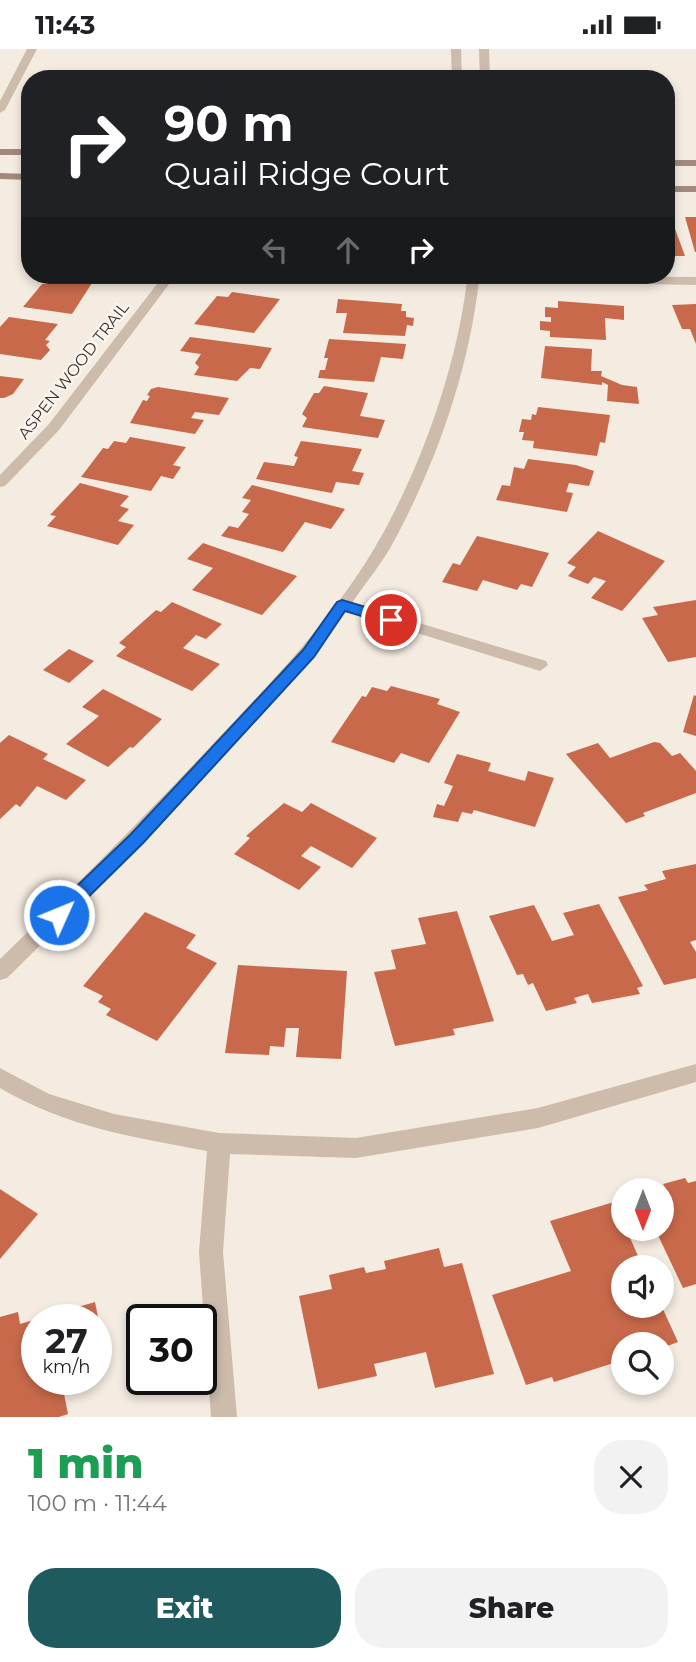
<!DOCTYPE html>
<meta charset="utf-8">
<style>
:root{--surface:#fff;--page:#f2f2f2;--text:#202124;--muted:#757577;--accent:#1f5a5e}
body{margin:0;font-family:Montserrat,sans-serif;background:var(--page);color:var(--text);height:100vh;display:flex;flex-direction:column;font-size:26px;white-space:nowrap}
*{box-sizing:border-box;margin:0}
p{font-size:23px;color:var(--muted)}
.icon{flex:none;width:38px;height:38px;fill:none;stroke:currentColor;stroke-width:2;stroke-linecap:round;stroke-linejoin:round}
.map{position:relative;height:1368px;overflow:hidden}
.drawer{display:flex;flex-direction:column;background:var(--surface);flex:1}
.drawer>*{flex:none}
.banner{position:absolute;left:21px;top:21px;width:654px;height:214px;border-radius:28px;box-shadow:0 4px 10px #0003;background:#202124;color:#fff;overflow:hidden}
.needle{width:46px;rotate:180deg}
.buttons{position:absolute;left:611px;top:1129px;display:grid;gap:14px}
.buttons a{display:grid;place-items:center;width:63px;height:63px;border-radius:50%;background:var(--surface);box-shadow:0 4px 10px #0003;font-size:35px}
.speed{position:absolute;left:21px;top:1255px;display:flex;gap:14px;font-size:35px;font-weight:700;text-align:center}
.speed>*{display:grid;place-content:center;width:91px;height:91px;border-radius:50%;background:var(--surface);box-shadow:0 4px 10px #0003;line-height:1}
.speed small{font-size:18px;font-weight:400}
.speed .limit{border:4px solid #111;border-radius:10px;background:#fff;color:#111}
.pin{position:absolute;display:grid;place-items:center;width:60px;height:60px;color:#fff;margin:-30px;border:4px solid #fff;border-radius:50%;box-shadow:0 2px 7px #0007}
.me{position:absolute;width:77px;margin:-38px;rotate:46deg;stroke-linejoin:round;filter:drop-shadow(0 0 5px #0008)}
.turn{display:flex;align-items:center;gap:24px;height:147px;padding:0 28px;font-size:32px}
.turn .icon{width:91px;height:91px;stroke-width:2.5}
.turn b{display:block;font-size:49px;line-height:60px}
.lanes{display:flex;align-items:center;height:66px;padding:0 28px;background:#0003;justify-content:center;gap:35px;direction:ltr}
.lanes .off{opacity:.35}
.round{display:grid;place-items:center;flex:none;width:74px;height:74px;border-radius:28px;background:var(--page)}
.overview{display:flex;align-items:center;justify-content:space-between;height:119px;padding:0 28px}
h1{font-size:42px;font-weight:800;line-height:52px;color:#1e9e55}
.button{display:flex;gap:14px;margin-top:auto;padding:14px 28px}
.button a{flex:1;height:80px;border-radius:28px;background:var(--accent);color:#fff;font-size:28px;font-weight:800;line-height:80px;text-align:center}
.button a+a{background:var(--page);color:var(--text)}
.status{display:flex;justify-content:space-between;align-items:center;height:49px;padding:0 35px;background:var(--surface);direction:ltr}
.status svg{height:19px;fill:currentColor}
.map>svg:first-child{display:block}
.building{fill:#c8694b}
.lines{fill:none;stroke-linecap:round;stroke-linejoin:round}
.service{fill:#cdbbac;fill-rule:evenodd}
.minor{fill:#cdbbac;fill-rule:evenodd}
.secondary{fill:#a18a7d;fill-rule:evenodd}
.route{fill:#1a73e8;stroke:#114b97;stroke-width:2}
.labels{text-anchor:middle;stroke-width:5;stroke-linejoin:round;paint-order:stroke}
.far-street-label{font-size:16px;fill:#3b302b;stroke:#fbf5ee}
</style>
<div class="status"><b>11:43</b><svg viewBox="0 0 49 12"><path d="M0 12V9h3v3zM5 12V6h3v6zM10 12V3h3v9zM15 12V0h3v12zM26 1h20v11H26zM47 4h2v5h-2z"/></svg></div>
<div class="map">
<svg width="696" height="1368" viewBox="0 0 696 1368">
<rect width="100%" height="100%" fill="#f4ebe1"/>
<g class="building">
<polygon points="685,168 696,168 696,203 695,203"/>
<polygon points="667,177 674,177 685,207 667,207"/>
<polygon points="54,229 92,234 72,265 23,258 42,235 48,235"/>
<polygon points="232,243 280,250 254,284 194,275 217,247 228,248"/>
<polygon points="338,250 402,255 401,262 406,262 406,268 414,269 413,277 407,276 405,287 343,284 347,264 336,264"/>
<polygon points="558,252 624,257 624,271 605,269 606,291 550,288 550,282 540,281 540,272 551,273 551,268 545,268 545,258 558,259"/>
<polygon points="696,255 696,295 690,280 682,280 672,256"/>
<polygon points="9,268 58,275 45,291 50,292 46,296 50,301 41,311 0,305 0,278"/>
<polygon points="190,288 272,299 260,320 250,319 237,332 194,326 199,318 195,314 201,305 180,302"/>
<polygon points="329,290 406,295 403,310 381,308 374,333 318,329 320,321 325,321 328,309 324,309"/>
<polygon points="545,297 592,300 591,322 602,322 601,327 622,336 637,338 639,355 607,352 608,336 602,333 602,336 541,329"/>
<polygon points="0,327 24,330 13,345 4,349 0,349"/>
<polygon points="324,337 368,344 360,367 385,371 378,389 302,378 307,369 302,365 314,344 319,344"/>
<polygon points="158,338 229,349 219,366 195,363 191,369 204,371 195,385 130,374 143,351 147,352 150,347 147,346 151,340"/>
<polygon points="538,358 610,366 605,394 600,393 597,407 533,399 534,392 522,391 524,383 519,383 522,370 531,371 532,365 536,366"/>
<polygon points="130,388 186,398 173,416 181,418 173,430 161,427 151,442 81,428 103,399 108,400 114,392 126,394"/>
<polygon points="301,392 362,400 352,422 364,424 359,436 336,433 332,444 256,430 264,413 294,417 298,408 294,407"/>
<polygon points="528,410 576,416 594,422 589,437 569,434 566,443 573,444 567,463 496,451 502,436 510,437 514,418 524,420"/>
<polygon points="80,434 129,447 120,457 129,460 118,472 134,476 118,496 47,477 56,467 50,466"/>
<polygon points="252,436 345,460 331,480 305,473 283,503 221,487 229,477 238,479 249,465 242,463 251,451 242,449"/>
<polygon points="598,482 665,512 622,562 591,549 606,532 594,528 588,535 568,527 576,518 567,514"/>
<polygon points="477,487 549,504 532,538 521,535 517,541 483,531 477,542 442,533 453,514 460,516"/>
<polygon points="203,494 297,527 262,566 192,541 213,519 187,510"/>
<polygon points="696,551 696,608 668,613 642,569 658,566 653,558"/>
<polygon points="172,553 222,575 206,590 196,586 183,599 220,615 192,642 116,607 126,598 119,594 156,561 161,563"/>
<polygon points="69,600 94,612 69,634 43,621"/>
<polygon points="391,637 440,650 437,655 460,663 429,714 401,704 394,714 331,693 362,647 366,648 372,638 387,642"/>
<polygon points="103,640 162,670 133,699 130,698 108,718 66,695 99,667 82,658"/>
<polygon points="694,646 696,647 696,687 683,683"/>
<polygon points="9,686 48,705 43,710 86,731 66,751 37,737 20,758 16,755 0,770 0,694"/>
<polygon points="654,693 660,694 672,707 680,704 696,722 696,744 643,764 645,767 626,774 566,705 598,694 610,709"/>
<polygon points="457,705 491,714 488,722 525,732 528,722 554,729 535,778 474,761 472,765 462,763 458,773 433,768 437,755 444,757 453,737 444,734"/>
<polygon points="284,754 302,763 311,754 377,789 352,819 311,797 301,807 321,818 299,841 234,805 250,789 246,787"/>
<polygon points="696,815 696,891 690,893 696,903 696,929 664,936 618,848 648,841 644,836 666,830 662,822"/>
<polygon points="599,855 643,937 637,939 640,945 592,954 588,945 574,949 577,954 546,962 533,934 528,936 523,925 517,926 489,867 534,856 552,892 574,886 563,864"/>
<polygon points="457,862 494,972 453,980 455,986 395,997 374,923 396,920 391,901 426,895 418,869"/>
<polygon points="145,863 196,886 186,899 217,914 157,992 106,966 111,960 98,953 103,947 83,937"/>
<polygon points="238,916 347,922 341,1010 296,1008 299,979 286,979 284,998 270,997 269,1006 225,1004"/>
<polygon points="685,1129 688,1134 696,1132 696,1235 683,1239 655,1180 662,1180 662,1150 670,1147 663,1135"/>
<polygon points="0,1140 38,1165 0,1210"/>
<polygon points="614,1153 643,1218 623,1218 623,1256 661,1256 678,1293 662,1299 662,1295 623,1295 623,1311 554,1333 552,1328 526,1336 492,1246 571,1222 550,1172"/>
<polygon points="439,1199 444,1218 462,1214 494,1325 435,1339 426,1303 374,1315 377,1327 318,1340 299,1247 332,1240 329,1226 364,1218 366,1224 386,1220 384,1212"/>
<polygon points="95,1253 106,1308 96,1311 96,1270 37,1270 37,1330 43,1330 44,1336 61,1330 68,1365 59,1368 0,1368 0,1268 18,1263 20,1275"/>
</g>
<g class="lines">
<polygon class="service" points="27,0 37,0 5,61 0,64 0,52"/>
<g class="minor">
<polygon points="451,0 461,0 462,30 452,30"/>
<polygon points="479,0 489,0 490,30 480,30"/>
<polygon points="164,226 176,226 59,381 5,437 0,438 0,426 49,375"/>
<path d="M343 226 696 228V236L479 232C468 325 435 419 389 501 378 519 364 536 352 554L546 612 548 616 540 622 346 562 314 608 144 794 7 929 0 931V910C78 835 153 759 227 680 280 624 334 567 374 500 420 422 456 321 467 232L349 230Z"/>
<path d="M696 1015V1033L538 1079 356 1109 230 1105 223 1203 237 1368H211L199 1203 207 1102C133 1088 66 1078 0 1039V1019L49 1045 114 1065 219 1084 356 1089 538 1059Z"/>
</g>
<g class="secondary">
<rect x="0" y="100" width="30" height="6"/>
<rect x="667" y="111" width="29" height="6"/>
<polygon points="0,124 30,125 30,131 0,130"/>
<rect x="667" y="137" width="29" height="6"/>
</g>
</g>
<polygon class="route" points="342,551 396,567 398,571 391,576 345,562 314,608 143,794 65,871 52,871 50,866 52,861 131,785 303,601 337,553"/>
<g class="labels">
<g class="far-street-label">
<text transform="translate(73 321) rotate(-52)" y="6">ASPEN WOOD TRAIL</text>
</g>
</g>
</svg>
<div class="buttons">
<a><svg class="needle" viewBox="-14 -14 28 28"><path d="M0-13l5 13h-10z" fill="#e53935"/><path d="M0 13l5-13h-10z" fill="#757577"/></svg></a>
<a><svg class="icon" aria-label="sound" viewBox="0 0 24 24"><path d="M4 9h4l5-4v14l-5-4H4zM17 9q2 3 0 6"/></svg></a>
<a><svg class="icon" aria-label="search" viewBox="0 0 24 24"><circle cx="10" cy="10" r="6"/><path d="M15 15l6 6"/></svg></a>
</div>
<div class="speed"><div>27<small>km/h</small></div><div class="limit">30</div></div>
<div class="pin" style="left:391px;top:571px;background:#d93025"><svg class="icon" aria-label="arrive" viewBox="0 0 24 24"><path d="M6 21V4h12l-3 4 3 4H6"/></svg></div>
<svg class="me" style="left:59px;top:866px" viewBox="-20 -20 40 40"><circle r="17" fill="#1a73e8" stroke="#fff" stroke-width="3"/><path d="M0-11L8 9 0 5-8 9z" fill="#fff"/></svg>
<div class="banner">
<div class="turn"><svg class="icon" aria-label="right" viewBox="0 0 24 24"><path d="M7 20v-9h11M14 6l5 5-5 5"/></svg><div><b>90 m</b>Quail Ridge Court</div></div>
<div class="lanes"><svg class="icon off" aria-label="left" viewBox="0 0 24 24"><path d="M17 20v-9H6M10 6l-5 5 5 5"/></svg><svg class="icon off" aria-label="ahead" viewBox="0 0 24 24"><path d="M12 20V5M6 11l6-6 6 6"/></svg><svg class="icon" aria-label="right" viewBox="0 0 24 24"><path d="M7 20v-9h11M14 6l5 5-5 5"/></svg></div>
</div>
</div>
<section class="drawer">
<div class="overview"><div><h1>1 min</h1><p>100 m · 11:44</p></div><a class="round"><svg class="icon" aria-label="close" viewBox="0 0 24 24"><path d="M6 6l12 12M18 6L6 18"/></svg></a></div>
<div class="button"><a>Exit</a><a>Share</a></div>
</section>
